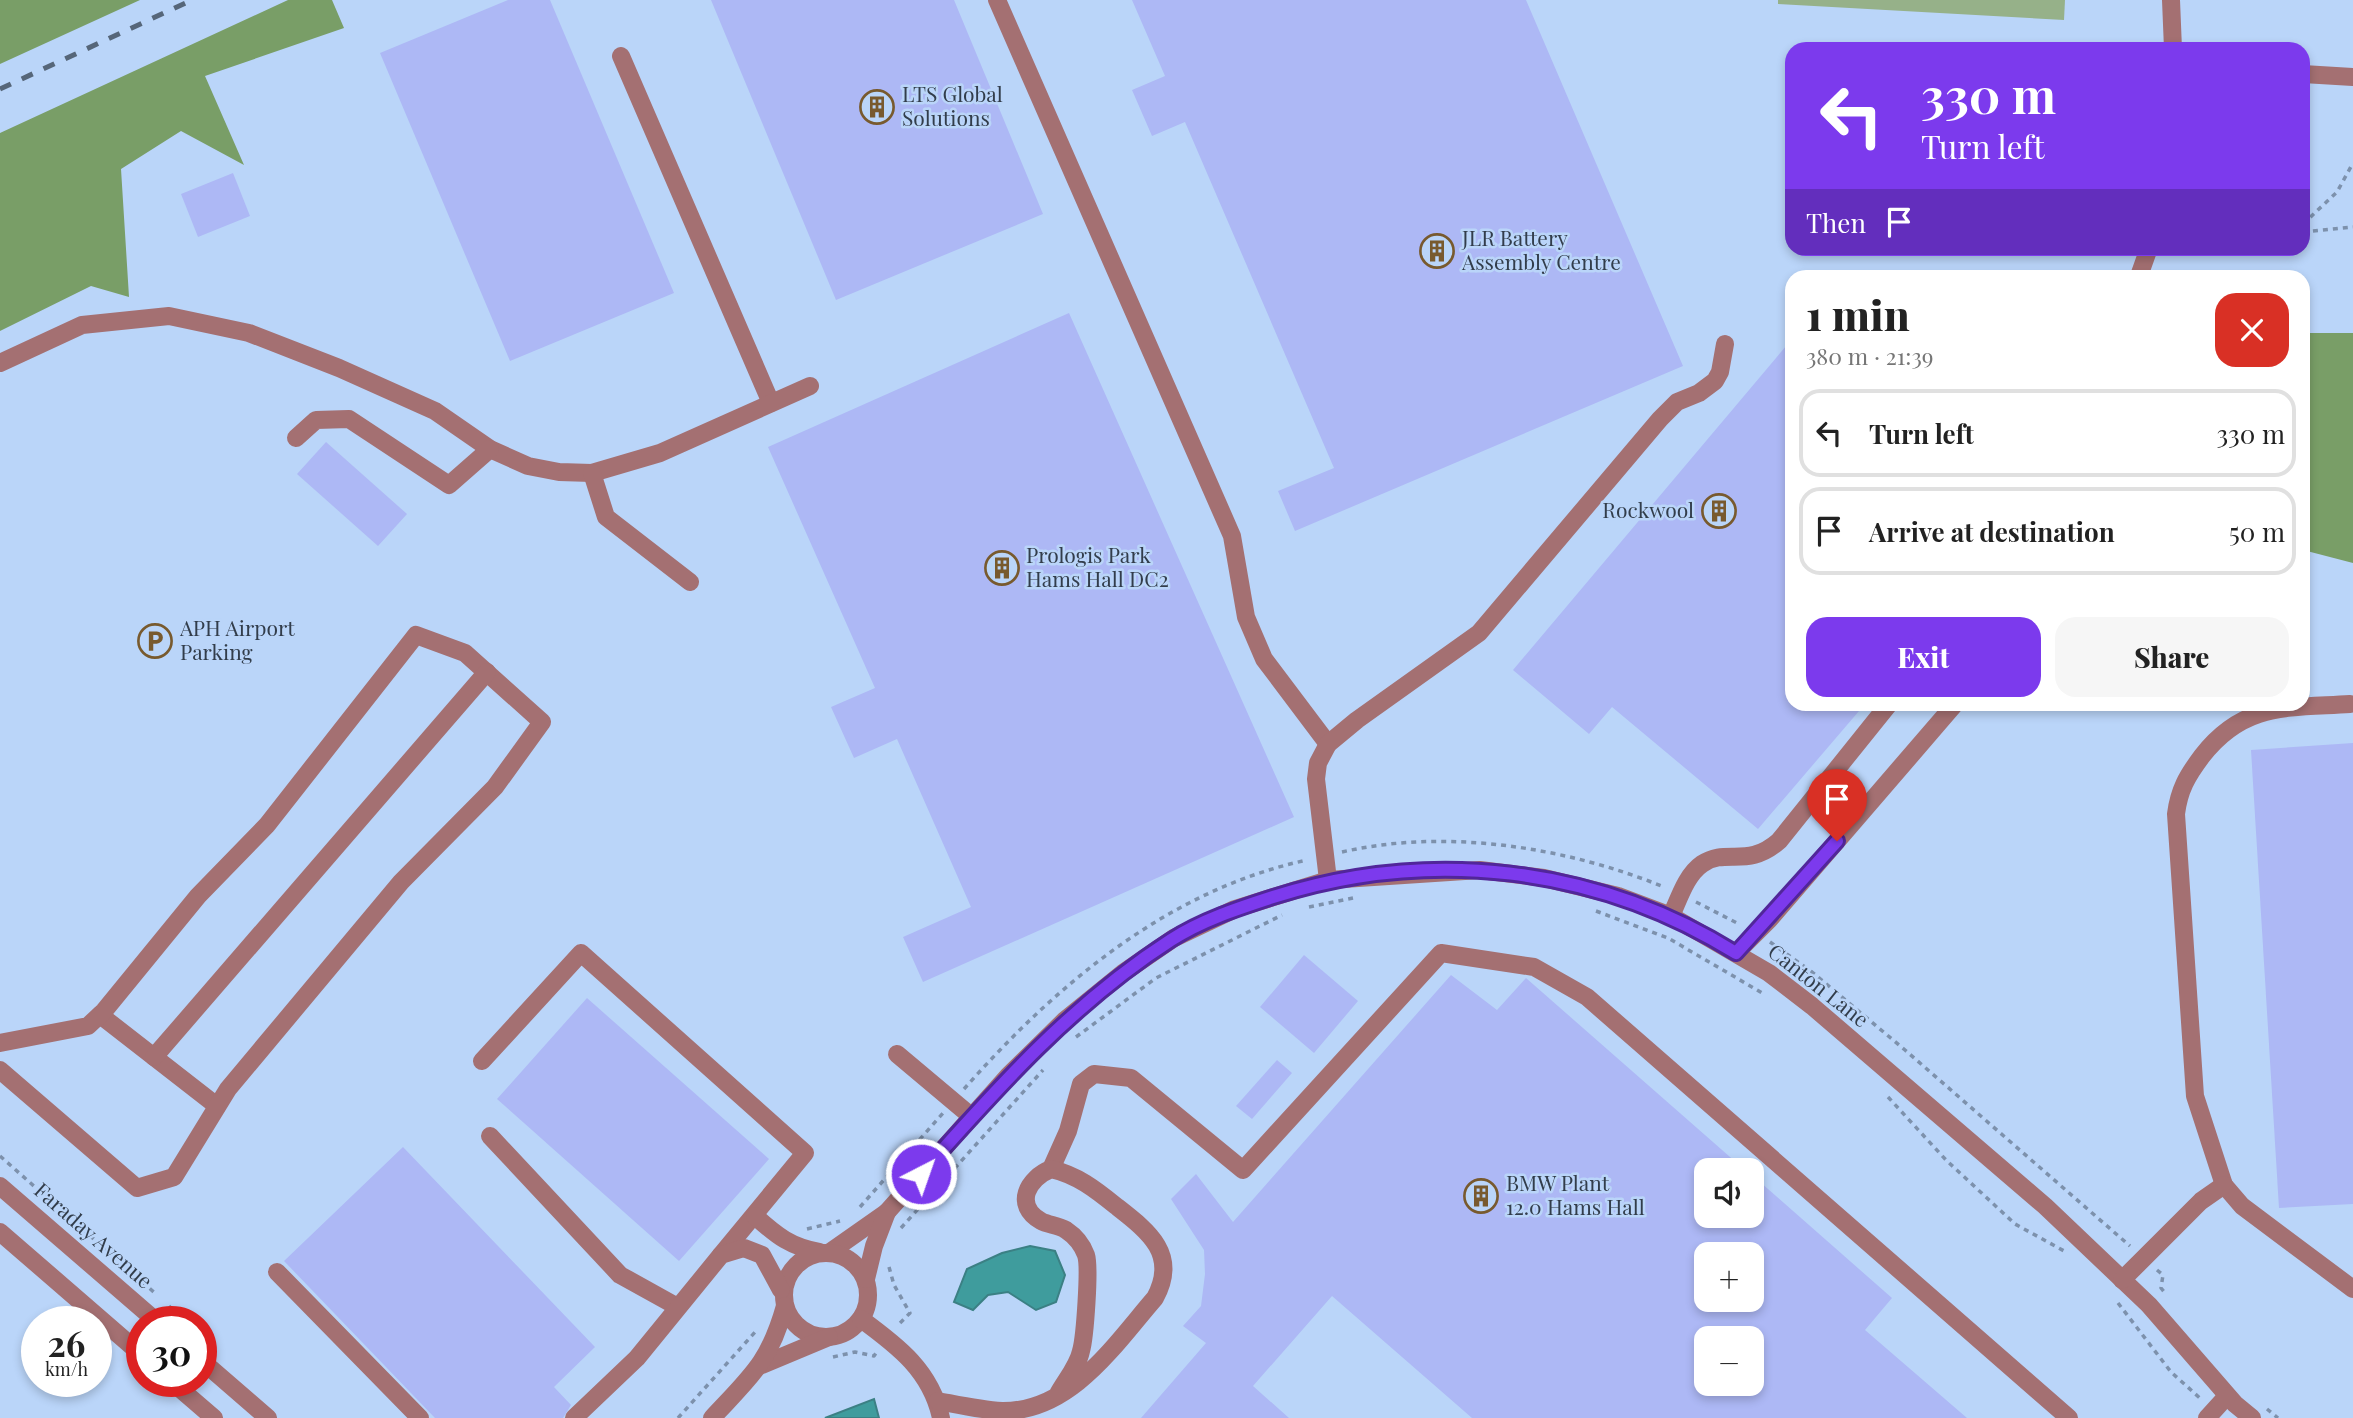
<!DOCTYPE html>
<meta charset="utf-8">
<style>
:root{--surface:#fff;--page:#f6f6f6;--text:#222;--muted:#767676;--line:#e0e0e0;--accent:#7c3aed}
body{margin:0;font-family:"Playfair Display",serif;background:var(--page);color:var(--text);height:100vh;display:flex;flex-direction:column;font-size:26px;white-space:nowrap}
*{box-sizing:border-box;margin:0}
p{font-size:23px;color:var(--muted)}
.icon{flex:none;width:38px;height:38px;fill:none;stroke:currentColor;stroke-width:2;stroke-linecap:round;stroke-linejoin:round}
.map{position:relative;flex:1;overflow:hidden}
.details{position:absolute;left:1785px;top:270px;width:525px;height:441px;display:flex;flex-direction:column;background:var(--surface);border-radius:21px;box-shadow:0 4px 10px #0003}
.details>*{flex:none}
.guide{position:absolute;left:1785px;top:42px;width:525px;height:214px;border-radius:21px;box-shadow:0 4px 10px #0003;background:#7c3aed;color:#fff;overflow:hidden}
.controls{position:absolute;left:1694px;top:1158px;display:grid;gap:14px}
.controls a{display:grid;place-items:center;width:70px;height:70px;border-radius:14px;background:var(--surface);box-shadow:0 4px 10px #0003;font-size:35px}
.speed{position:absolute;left:21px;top:1306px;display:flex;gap:14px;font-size:35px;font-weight:700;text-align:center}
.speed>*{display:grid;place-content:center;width:91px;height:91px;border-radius:50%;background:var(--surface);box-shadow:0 4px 10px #0003;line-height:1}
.speed small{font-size:18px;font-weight:400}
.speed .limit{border:10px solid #d22;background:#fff;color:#111}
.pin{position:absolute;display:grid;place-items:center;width:60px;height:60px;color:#fff;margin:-72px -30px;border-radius:50% 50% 50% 0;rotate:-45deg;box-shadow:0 0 7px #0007}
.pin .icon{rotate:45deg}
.me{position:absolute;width:77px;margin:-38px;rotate:41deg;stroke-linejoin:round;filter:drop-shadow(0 0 5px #0008)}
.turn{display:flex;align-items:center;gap:24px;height:147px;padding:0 21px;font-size:32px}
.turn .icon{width:91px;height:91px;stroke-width:2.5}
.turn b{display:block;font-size:49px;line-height:60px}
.then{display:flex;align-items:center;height:66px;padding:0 21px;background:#0003;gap:14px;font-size:26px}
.round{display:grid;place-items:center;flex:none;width:74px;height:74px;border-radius:21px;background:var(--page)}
.head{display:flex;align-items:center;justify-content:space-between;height:119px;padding:0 21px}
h1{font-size:42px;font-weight:800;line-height:52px}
.cta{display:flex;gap:14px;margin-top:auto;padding:14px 21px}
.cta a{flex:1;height:80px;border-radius:21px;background:var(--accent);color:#fff;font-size:28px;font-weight:800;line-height:80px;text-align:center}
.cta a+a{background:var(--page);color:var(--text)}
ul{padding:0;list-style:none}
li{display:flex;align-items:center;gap:21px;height:88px;margin:0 14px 10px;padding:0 7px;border:4px solid var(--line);border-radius:21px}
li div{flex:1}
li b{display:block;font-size:26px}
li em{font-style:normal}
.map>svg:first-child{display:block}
.green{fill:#96b189}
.forest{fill:#799e67}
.water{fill:#3f9c9d;stroke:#3b8084;stroke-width:2}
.building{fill:#adb8f5;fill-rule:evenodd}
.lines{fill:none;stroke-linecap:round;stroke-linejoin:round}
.path{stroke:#7d91ac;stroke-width:3.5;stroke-dasharray:5 5;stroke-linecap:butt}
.minor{stroke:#a47072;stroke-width:18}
.rail{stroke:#566679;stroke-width:5;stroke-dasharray:12 12;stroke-linecap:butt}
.route-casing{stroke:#51269a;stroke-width:18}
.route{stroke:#7c3aed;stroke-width:12}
.labels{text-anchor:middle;stroke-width:5;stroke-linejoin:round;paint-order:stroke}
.poi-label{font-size:21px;fill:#323d4b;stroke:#bad5f9;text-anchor:start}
.street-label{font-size:21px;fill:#323d4b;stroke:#bad5f9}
</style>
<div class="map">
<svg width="2353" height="1418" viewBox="0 0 2353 1418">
<rect width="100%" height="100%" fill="#bad5f9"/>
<polygon class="green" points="1778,0 2065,0 2064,20 1778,4"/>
<g class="forest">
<polygon points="0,0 140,0 0,64"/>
<polygon points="288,0 332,0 344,28 205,76 244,165 181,131 121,169 129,297 91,286 0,331 0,133"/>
<polygon points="2353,333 2353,563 2303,550 2303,333"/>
</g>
<g class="water">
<polygon points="1030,1246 1055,1251 1065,1275 1056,1302 1036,1310 1008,1292 988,1295 973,1310 954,1302 967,1269 1002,1253"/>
<polygon points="874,1399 879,1418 825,1418"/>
</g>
<g class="building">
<polygon points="508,0 550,0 674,293 510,361 380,53"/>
<polygon points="711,0 954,0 1043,214 836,300"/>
<polygon points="1132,0 1526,0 1683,366 1295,531 1278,491 1334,468 1185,122 1152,136 1132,90 1165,76"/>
<polygon points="233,173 250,216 198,237 181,194"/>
<polygon points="1069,313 1294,817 923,982 903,937 971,907 897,739 854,758 831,707 875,688 768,447"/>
<polygon points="1792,339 1792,704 1865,704 1758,829 1612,707 1589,734 1513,670"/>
<polygon points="326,442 407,514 378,546 297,474"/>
<polygon points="2353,743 2353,1204 2279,1208 2251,750"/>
<polygon points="1304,955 1358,1001 1314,1053 1260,1007"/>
<path d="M1451 975 1497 1010 1526 978 1746 1171H1706V1216H1752V1175L1892 1298 1865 1330 1967 1418H1472L1332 1296 1253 1386 1289 1418H1141L1206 1343 1183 1326 1201 1306 1205 1274 1204 1250 1171 1199 1196 1174 1233 1222ZM1706 1255H1752V1300H1706ZM1706 1339H1752V1384H1706Z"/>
<polygon points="587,998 769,1159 679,1261 497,1099"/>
<polygon points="1277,1060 1292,1073 1252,1119 1236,1106"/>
<polygon points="403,1147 595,1347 554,1387 571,1405 563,1418 435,1418 284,1261"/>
</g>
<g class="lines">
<g class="path">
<polyline points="2303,224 2337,192 2353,163"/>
<polyline points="2303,232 2353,227"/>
<path d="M1342 852C1446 828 1566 847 1664 887"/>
<polyline points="1696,902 1739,924"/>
<polyline points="1309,907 1353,898"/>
<polyline points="1596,911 1668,938 1764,994"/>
<polyline points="1770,942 1812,972 1905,1050 2130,1246"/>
<polyline points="1076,1037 1156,978 1282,915"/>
<path d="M964 1089C1056 985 1168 890 1307 860"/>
<polyline points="1888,1097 1946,1160 2015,1224 2066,1252"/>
<polyline points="0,1156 156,1294"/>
<polyline points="860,1207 943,1113"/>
<polyline points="901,1228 1043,1070"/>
<polyline points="807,1229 840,1221"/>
<polyline points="889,1267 894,1285 910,1313 898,1325"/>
<polyline points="2157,1270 2163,1275 2161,1288 2165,1293"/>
<polyline points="2118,1303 2171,1372 2202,1400"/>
<polyline points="169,1306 185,1321"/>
<polyline points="201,1336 210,1344"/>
<polyline points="833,1357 855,1352 874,1356 876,1353"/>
<polyline points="2267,1409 2278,1418"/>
<polyline points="678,1418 756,1331"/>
</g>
<g class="minor">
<polyline points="997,0 1232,536 1246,617 1264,659 1328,744"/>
<polyline points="2171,0 2173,49"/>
<polyline points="621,56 771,403"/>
<polyline points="2303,74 2353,77"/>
<polyline points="2139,276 2149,248"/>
<polyline points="0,363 82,325 169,316 249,333 339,368 435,411 490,449 528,466 559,472 592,473 660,453 810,386"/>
<polyline points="296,438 316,420 349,419 449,485 490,449"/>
<polyline points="592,473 606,517 690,582"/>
<path d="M2350 704C2288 708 2244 702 2202 756 2187 776 2179 790 2176 814L2195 1096 2224 1185 2242 1206 2353 1289"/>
<polyline points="1328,880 1316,779 1318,763 1328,744 1357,720 1479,633 1660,419 1677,402 1699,393 1715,381 1720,372 1725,344"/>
<path d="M1671 916C1679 899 1686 875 1702 864 1727 847 1747 869 1779 841L1889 704"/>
<polyline points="1736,953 1769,920 1955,704"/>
<polyline points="100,1015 217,1106"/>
<polyline points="0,1043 88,1026 104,1011 198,896 267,825 416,635 465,653 542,722 495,787 401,882 228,1089 174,1177 137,1188 0,1070"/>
<polyline points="897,1054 972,1117"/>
<polyline points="154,1057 487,672"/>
<polyline points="482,1061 581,953 805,1153 721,1255"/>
<polyline points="490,1136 620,1275 676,1306"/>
<polyline points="1051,1169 1068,1131 1081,1084 1094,1074 1131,1078 1243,1170 1441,953 1534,967 1587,997 2069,1418"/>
<polyline points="0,1186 156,1321"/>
<path d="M755 1216C777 1236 791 1247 820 1252"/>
<polyline points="0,1232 142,1355"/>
<polyline points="830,1252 887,1212 1008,1076 1065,1020 1123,973 1174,938 1235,909 1328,880 1480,870 1544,878 1618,896 1671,916 1769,973 1812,1006 2045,1206 2149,1305 2235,1404 2252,1418"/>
<circle cx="826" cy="1295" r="42"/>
<polyline points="277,1272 420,1418"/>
<polyline points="866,1279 874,1246 887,1212"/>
<polyline points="2122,1280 2201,1201 2224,1185"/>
<path d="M861 1319C898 1346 931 1371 941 1418"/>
<polyline points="201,1360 268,1418"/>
<polyline points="762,1365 829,1337"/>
<polyline points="171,1381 214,1418"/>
<path d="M938 1401C959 1405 981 1410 1002 1411 1071 1412 1115 1344 1155 1298 1179 1254 1148 1231 1116 1206 1095 1189 1077 1175 1051 1169 1028 1178 1013 1205 1041 1221 1048 1225 1058 1225 1066 1230 1075 1236 1082 1244 1086 1255 1090 1267 1085 1337 1081 1351 1078 1366 1065 1381 1058 1394"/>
<polyline points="574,1418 637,1358 721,1255 744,1248 762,1255 781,1290"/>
<path d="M712 1418C751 1376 769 1363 785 1306"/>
<polyline points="2207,1418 2227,1396"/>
</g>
<polyline class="rail" points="0,89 192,0"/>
</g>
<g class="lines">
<g class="route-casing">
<path id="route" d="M921 1174C998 1087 1073 1003 1171 940 1202 920 1239 908 1273 897 1430 847 1596 866 1736 953L1837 841"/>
</g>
<use href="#route" class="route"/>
</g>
<defs>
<g id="building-ring" transform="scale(1.75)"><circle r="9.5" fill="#bad5f9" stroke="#785a2e" stroke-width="1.5"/><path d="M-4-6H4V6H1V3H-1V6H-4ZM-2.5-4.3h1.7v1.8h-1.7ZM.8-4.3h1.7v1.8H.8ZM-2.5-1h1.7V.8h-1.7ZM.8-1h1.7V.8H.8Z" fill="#785a2e"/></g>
<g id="parking-ring" transform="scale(1.75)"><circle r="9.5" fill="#bad5f9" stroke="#785a2e" stroke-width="1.5"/><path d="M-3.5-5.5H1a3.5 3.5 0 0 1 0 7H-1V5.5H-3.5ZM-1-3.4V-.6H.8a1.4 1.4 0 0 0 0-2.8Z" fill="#785a2e"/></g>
</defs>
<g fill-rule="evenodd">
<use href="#building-ring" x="877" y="107"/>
<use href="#building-ring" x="1437" y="251"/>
<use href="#building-ring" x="1719" y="511"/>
<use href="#building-ring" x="1002" y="568"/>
<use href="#parking-ring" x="155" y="641"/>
<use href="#building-ring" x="1481" y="1196"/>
</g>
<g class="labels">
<g class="poi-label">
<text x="902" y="102">LTS Global<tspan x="902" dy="24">Solutions</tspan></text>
<text x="1462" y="246">JLR Battery<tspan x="1462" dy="24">Assembly Centre</tspan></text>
<text x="1694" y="518" text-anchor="end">Rockwool</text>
<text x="1026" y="563">Prologis Park<tspan x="1026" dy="24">Hams Hall DC2</tspan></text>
<text x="180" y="636">APH Airport<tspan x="180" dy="24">Parking</tspan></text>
<text x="1506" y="1191">BMW Plant<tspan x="1506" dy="24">12.0 Hams Hall</tspan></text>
</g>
<g class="street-label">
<text transform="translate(1818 986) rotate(38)" y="7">Canton Lane</text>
<text transform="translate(93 1236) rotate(41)" y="7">Faraday Avenue</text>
</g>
</g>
</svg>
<div class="controls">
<a><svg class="icon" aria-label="sound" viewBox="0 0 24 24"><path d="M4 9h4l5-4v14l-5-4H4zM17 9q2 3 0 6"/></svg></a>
<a>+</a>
<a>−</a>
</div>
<div class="speed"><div>26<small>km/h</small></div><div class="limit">30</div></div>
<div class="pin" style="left:1837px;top:841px;background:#d93025"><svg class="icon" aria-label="arrive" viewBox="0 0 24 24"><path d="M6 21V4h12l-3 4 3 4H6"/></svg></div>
<svg class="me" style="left:921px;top:1174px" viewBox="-20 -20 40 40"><circle r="17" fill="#7c3aed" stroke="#fff" stroke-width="3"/><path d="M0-11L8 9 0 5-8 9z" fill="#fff"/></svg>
<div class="guide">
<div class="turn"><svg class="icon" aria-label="left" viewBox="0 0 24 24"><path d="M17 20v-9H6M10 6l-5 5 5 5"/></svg><div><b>330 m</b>Turn left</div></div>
<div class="then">Then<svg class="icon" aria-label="arrive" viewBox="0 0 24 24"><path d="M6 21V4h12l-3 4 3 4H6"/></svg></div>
</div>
<section class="details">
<div class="head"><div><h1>1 min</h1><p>380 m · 21:39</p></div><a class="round" style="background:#d93025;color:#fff"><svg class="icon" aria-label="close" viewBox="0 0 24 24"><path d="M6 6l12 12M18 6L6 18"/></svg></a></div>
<ul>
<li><svg class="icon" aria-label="left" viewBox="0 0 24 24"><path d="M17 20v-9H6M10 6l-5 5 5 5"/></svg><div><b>Turn left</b></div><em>330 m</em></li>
<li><svg class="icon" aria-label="arrive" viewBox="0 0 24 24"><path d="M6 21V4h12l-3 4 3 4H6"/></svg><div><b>Arrive at destination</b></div><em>50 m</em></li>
</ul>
<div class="cta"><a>Exit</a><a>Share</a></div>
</section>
</div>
